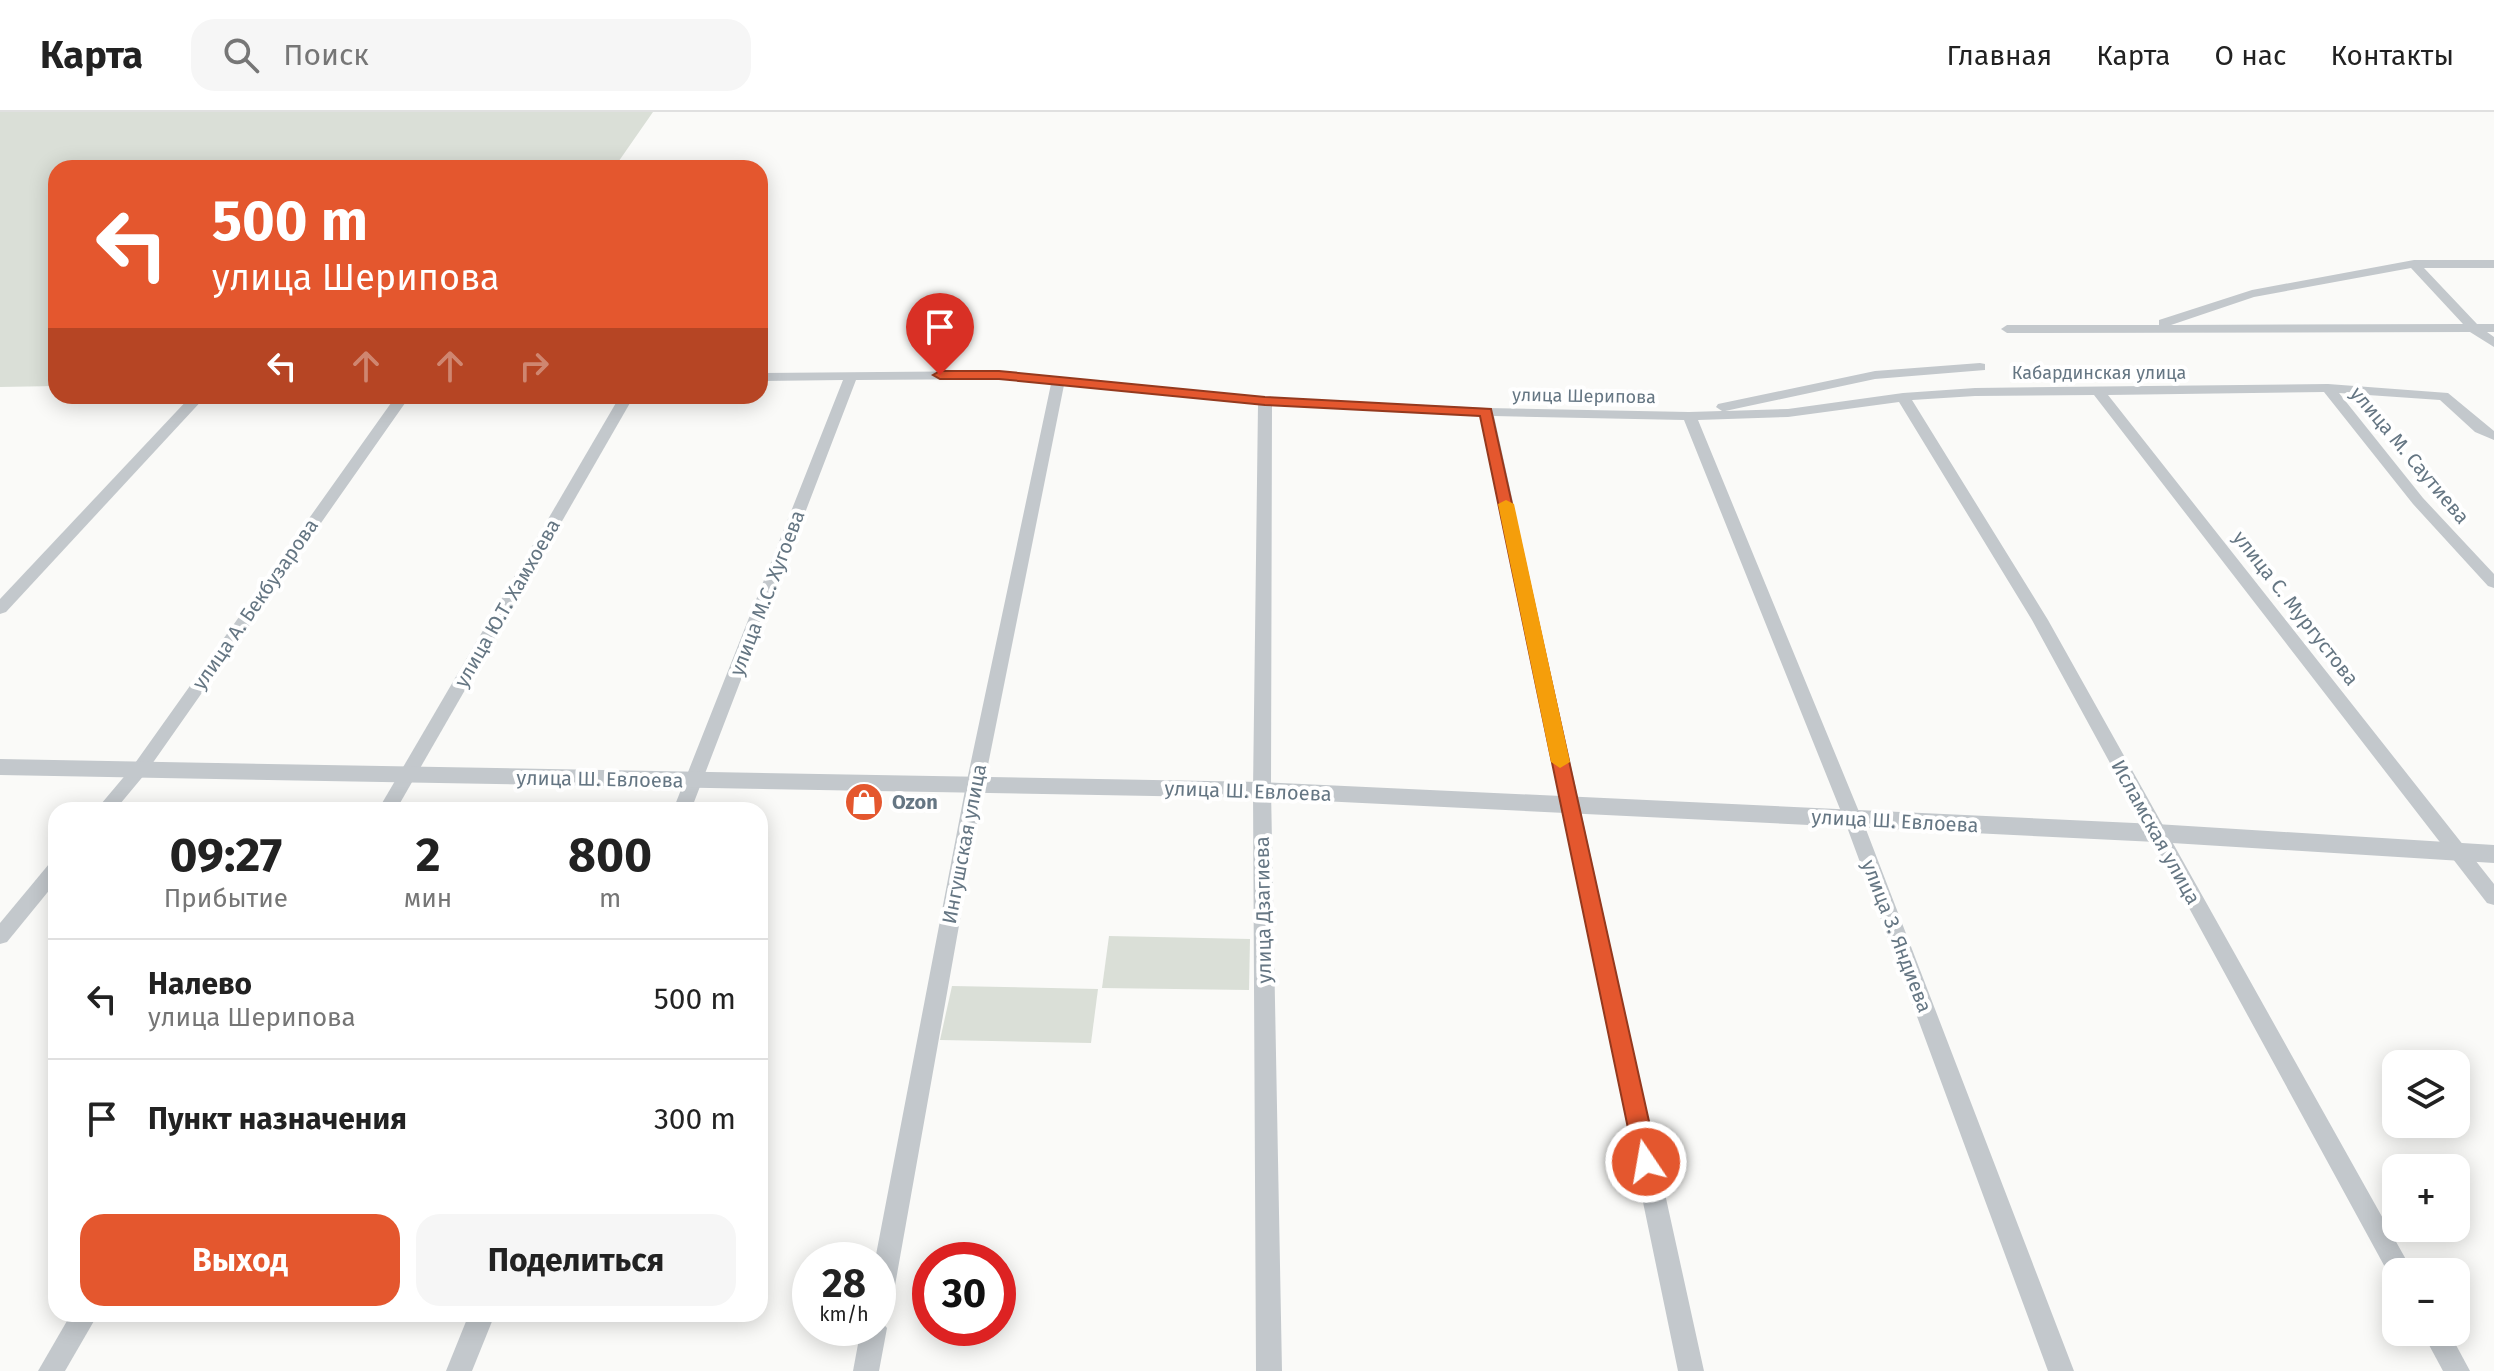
<!DOCTYPE html>
<html lang="ru">
<meta charset="utf-8">
<style>
:root{--surface:#fff;--page:#f6f6f6;--text:#222;--muted:#767676;--line:#e0e0e0;--accent:#e4572e}
body{margin:0;font-family:"Fira Sans",sans-serif;background:var(--page);color:var(--text);height:100vh;display:flex;flex-direction:column;font-size:30px;white-space:nowrap}
*{box-sizing:border-box;margin:0}
p{font-size:26px;color:var(--muted)}
.icon{flex:none;width:44px;height:44px;fill:none;stroke:currentColor;stroke-width:2;stroke-linecap:round;stroke-linejoin:round}
.map{position:relative;flex:1;overflow:hidden}
.side{position:absolute;left:48px;top:690px;width:720px;height:520px;display:flex;flex-direction:column;background:var(--surface);border-radius:24px;box-shadow:0 4px 20px #0003}
.side>*{flex:none}
.top-card{position:absolute;left:48px;top:48px;width:720px;height:244px;border-radius:24px;box-shadow:0 4px 20px #0003;background:#e4572e;color:#fff;overflow:hidden}
.controls{position:absolute;left:2382px;top:938px;display:grid;gap:16px}
.controls a{display:grid;place-items:center;width:88px;height:88px;border-radius:16px;background:var(--surface);box-shadow:0 4px 20px #0003;font-size:40px}
.speed{position:absolute;left:792px;top:1130px;display:flex;gap:16px;font-size:40px;font-weight:700;text-align:center}
.speed>*{display:grid;place-content:center;width:104px;height:104px;border-radius:50%;background:var(--surface);box-shadow:0 4px 20px #0003;line-height:1}
.speed small{font-size:20px;font-weight:400}
.speed .limit{border:12px solid #d22;background:#fff;color:#111}
.pin{position:absolute;display:grid;place-items:center;width:68px;height:68px;color:#fff;margin:-82px -34px;border-radius:50% 50% 50% 0;rotate:-45deg;box-shadow:0 0 8px #0007}
.pin .icon{rotate:45deg}
.me{position:absolute;width:88px;margin:-44px;rotate:348deg;stroke-linejoin:round;filter:drop-shadow(0 0 6px #0008)}
.turn{display:flex;align-items:center;gap:28px;height:168px;padding:0 32px;font-size:36px}
.turn .icon{width:104px;height:104px;stroke-width:2.5}
.turn b{display:block;font-size:56px;line-height:68px}
.lanes{display:flex;align-items:center;height:76px;padding:0 32px;background:#0003;justify-content:center;gap:40px;direction:ltr}
.lanes .off{opacity:.35}
.eta{display:flex;justify-content:space-evenly;align-items:center;height:136px;text-align:center}
.eta b{font-size:48px;font-weight:700;line-height:56px}
.button{display:flex;gap:16px;margin-top:auto;padding:16px 32px}
.button a{flex:1;height:92px;border-radius:24px;background:var(--accent);color:#fff;font-size:32px;font-weight:700;line-height:92px;text-align:center}
.button a+a{background:var(--page);color:var(--text)}
ul{padding:0;list-style:none}
li{display:flex;align-items:center;gap:24px;height:120px;padding:0 32px;border-top:2px solid var(--line)}
li div{flex:1}
li b{display:block;font-size:30px}
li em{font-style:normal}
header{display:flex;align-items:center;gap:48px;box-sizing:border-box;height:112px;padding:0 40px;background:var(--surface);border-bottom:2px solid var(--line)}
header strong{font-size:38px}
nav{display:flex;gap:44px;margin-inline-start:auto;font-size:28px}
.search{width:560px;height:72px;background:var(--page);display:flex;align-items:center;gap:20px;box-sizing:border-box;padding:0 28px;border-radius:24px;color:var(--muted);font-size:30px}
.map>svg:first-child{display:block}
.green{fill:#dadfd7}
.lines{fill:none;stroke-linecap:round;stroke-linejoin:round}
.minor{fill:#c3c8cc;fill-rule:evenodd}
.tertiary{fill:#c3c8cc;fill-rule:evenodd}
.route{fill:#e4572e;stroke:#94391e;stroke-width:2}
.slow{fill:#f59e0b}
.labels{text-anchor:middle;stroke-width:8;stroke-linejoin:round;paint-order:stroke}
.far-street-label{font-size:18px;fill:#657683;stroke:#fff}
.street-label{font-size:20px;fill:#657683;stroke:#fff}
.poi-label{font-size:20px;font-weight:bold;fill:#657683;stroke:#fff;text-anchor:start}
</style>
<header>
<strong>Карта</strong>
<div class="search"><svg class="icon" aria-label="search" viewBox="0 0 24 24"><circle cx="10" cy="10" r="6"/><path d="M15 15l6 6"/></svg>Поиск</div>
<nav><a>Главная</a><a>Карта</a><a>О нас</a><a>Контакты</a></nav>
</header>
<div class="map">
<svg width="2494" height="1259" viewBox="0 0 2494 1259">
<rect width="100%" height="100%" fill="#fafaf8"/>
<g class="green">
<polygon points="0,0 653,0 614,56 56,56 56,274 0,275"/>
<polygon points="1109,824 1250,827 1249,878 1102,876"/>
<polygon points="952,874 1098,877 1091,931 940,928"/>
</g>
<g class="lines">
<g class="minor">
<path d="M2414 148H2494V156H2424L2477 212H2494V220H2487L2494 225V235L2470 220 2007 221 2001 217 2007 213H2159V208L2252 178ZM2411 156 2463 212 2171 213 2254 185Z"/>
<polygon points="1980,251 1985,252 1985,258 1875,267 1725,299 1788,297 1903,281 1975,276 2328,272 2448,281 2494,319 2494,328 2475,320 2440,288 2339,281 2423,386 2494,462 2494,476 2488,474 2413,392 2324,280 2108,283 2494,772 2494,793 2487,791 2094,283 1975,284 1912,288 2048,508 2413,1160 2396,1160 2396,1169 2392,1168 2032,508 1899,290 1788,305 1698,308 1862,707 2074,1259 2048,1259 1844,707 1684,308 1494,304 1704,1259 1678,1259 1480,304 1272,293 1271,678 1282,1259 1256,1259 1253,678 1258,292 1064,273 984,673 891,1196 887,1204 879,1207 887,1216 879,1259 853,1259 861,1216 878,1216 878,1148 875,1148 966,673 1051,272 999,267 856,268 691,698 673,698 843,268 760,269 760,261 999,259 1265,285 1486,296 1689,300 1722,299 1716,295 1718,292 1875,259"/>
<polygon points="191,284 206,284 6,500 0,502 0,487"/>
<polygon points="396,284 410,284 145,662 115,698 96,698 133,654"/>
<polygon points="620,284 634,284 396,698 378,698"/>
<polygon points="56,750 56,770 7,830 0,832 0,811 49,752"/>
<polygon points="71,1202 98,1202 65,1259 38,1259"/>
<polygon points="469,1202 495,1202 472,1259 446,1259"/>
<polygon points="2422,1220 2449,1220 2470,1259 2443,1259"/>
</g>
<polygon class="tertiary" points="0,647 1262,670 2156,712 2494,733 2494,751 2156,730 1262,686 0,663"/>
</g>
<polygon class="route" points="999,259 1265,285 1491,297 1658,1050 1655,1057 1646,1060 1638,1057 1635,1050 1480,304 1265,293 999,267 940,267 933,263 940,259"/>
<polygon class="slow" points="1506,388 1514,392 1570,650 1560,656 1551,650 1498,392"/>
<defs>
<g id="shop-disc" transform="scale(2)"><circle r="9.5" fill="#e4572e" stroke="#fff"/><path d="M-5-2.5h2.3a2.7 3.5 0 0 1 5.4 0H5L5.5 6h-11ZM-1.5-2.5h3a1.5 2.3 0 0 0-3 0Z" fill="#fff"/></g>
</defs>
<g fill-rule="evenodd">
<use href="#shop-disc" x="864" y="690"/>
</g>
<g class="labels">
<g class="far-street-label">
<text x="2099" y="267">Кабардинская улица</text>
<text transform="translate(1584 284) rotate(1)" y="6">улица Шерипова</text>
</g>
<g class="street-label">
<text transform="translate(2410 343) rotate(50)" y="7">улица М. Саутиева</text>
<text transform="translate(767 481) rotate(-69)" y="7">улица М.С. Хугоева</text>
<text transform="translate(507 491) rotate(-60)" y="7">улица Ю.Т. Хамхоева</text>
<text transform="translate(255 492) rotate(-55)" y="7">улица А. Бекбузарова</text>
<text transform="translate(2296 496) rotate(52)" y="7">улица С. Мургустова</text>
<text transform="translate(600 667) rotate(1)" y="7">улица Ш. Евлоева</text>
<text transform="translate(1248 679) rotate(2)" y="7">улица Ш. Евлоева</text>
<text transform="translate(1895 709) rotate(3)" y="7">улица Ш. Евлоева</text>
<text transform="translate(2156 720) rotate(61)" y="7">Исламская улица</text>
<text transform="translate(964 732) rotate(-79)" y="7">Ингушская улица</text>
<text transform="translate(1263 798) rotate(-91)" y="7">улица Дзагиева</text>
<text transform="translate(1897 824) rotate(69)" y="7">улица З. Яндиева</text>
</g>
<g class="poi-label">
<text x="892" y="697">Ozon</text>
</g>
</g>
</svg>
<div class="controls">
<a><svg class="icon" aria-label="layers" viewBox="0 0 24 24"><path d="M12 4l9 5-9 5-9-5zM3 14l9 5 9-5"/></svg></a>
<a>+</a>
<a>−</a>
</div>
<div class="speed"><div>28<small>km/h</small></div><div class="limit">30</div></div>
<div class="pin" style="left:940px;top:263px;background:#d93025"><svg class="icon" aria-label="arrive" viewBox="0 0 24 24"><path d="M6 21V4h12l-3 4 3 4H6"/></svg></div>
<svg class="me" style="left:1646px;top:1050px" viewBox="-20 -20 40 40"><circle r="17" fill="#e4572e" stroke="#fff" stroke-width="3"/><path d="M0-11L8 9 0 5-8 9z" fill="#fff"/></svg>
<div class="top-card">
<div class="turn"><svg class="icon" aria-label="left" viewBox="0 0 24 24"><path d="M17 20v-9H6M10 6l-5 5 5 5"/></svg><div><b>500 m</b>улица Шерипова</div></div>
<div class="lanes"><svg class="icon" aria-label="left" viewBox="0 0 24 24"><path d="M17 20v-9H6M10 6l-5 5 5 5"/></svg><svg class="icon off" aria-label="ahead" viewBox="0 0 24 24"><path d="M12 20V5M6 11l6-6 6 6"/></svg><svg class="icon off" aria-label="ahead" viewBox="0 0 24 24"><path d="M12 20V5M6 11l6-6 6 6"/></svg><svg class="icon off" aria-label="right" viewBox="0 0 24 24"><path d="M7 20v-9h11M14 6l5 5-5 5"/></svg></div>
</div>
<section class="side">
<div class="eta">
<div><b>09:27</b><p>Прибытие</p></div>
<div><b>2</b><p>мин</p></div>
<div><b>800</b><p>m</p></div>
</div>
<ul>
<li><svg class="icon" aria-label="left" viewBox="0 0 24 24"><path d="M17 20v-9H6M10 6l-5 5 5 5"/></svg><div><b>Налево</b><p>улица Шерипова</p></div><em>500 m</em></li>
<li><svg class="icon" aria-label="arrive" viewBox="0 0 24 24"><path d="M6 21V4h12l-3 4 3 4H6"/></svg><div><b>Пункт назначения</b></div><em>300 m</em></li>
</ul>
<div class="button"><a>Выход</a><a>Поделиться</a></div>
</section>
</div>
